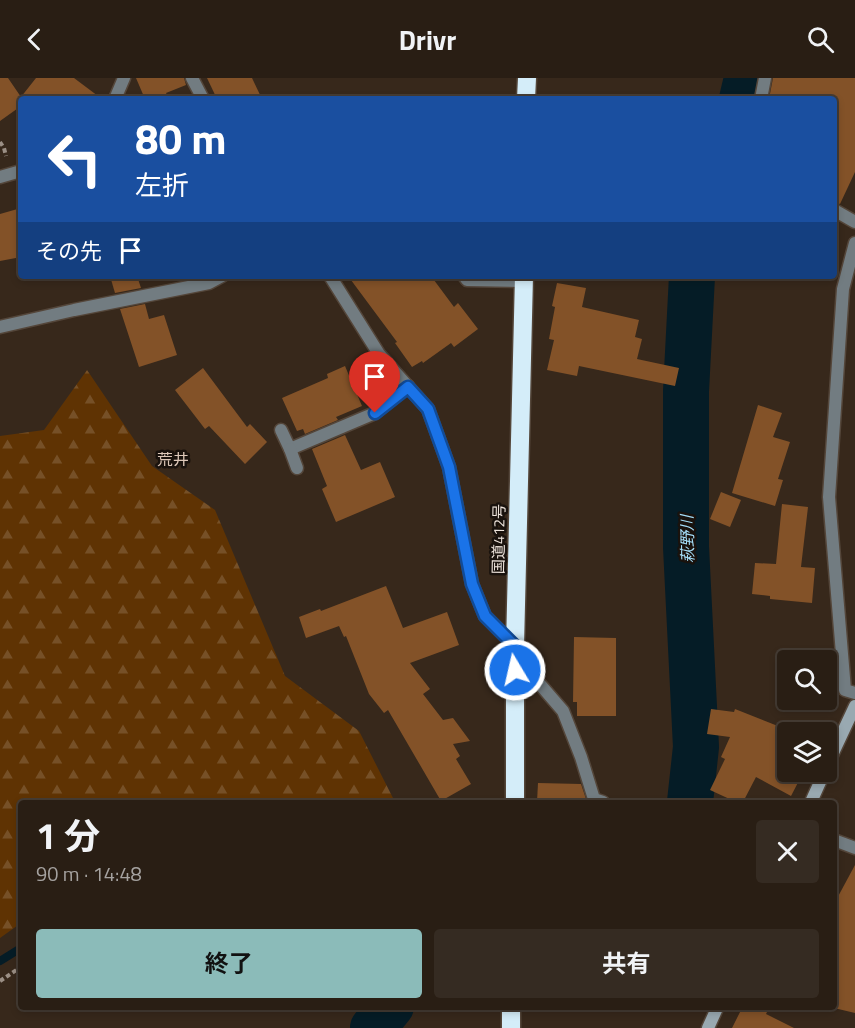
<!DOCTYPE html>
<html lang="ja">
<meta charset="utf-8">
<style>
:root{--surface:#291e14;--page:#352b22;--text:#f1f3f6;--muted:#a5a2a0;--line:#453c34;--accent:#8bbbb9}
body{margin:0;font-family:"Titillium Web","Noto Sans JP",sans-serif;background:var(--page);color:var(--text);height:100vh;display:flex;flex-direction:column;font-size:22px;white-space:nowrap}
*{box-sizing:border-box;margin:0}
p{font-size:20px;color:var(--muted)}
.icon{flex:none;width:33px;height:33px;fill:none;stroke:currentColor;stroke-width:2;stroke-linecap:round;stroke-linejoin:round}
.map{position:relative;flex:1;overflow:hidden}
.drawer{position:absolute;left:18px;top:722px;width:819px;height:210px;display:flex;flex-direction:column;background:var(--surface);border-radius:6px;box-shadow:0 3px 9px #0003,0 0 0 2px var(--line)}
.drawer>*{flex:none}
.hud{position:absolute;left:18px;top:18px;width:819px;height:183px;border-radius:6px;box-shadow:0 3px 9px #0003,0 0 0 2px var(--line);background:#1a4fa0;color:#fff;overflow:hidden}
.buttons{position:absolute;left:777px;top:572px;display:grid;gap:12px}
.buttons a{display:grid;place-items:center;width:60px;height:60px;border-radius:6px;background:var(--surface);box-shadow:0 3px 9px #0003,0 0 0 2px var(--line);font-size:30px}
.pin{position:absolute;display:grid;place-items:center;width:51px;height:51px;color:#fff;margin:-62px -26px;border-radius:50% 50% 50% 0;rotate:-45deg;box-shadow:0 0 6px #0007}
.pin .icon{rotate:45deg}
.me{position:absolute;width:66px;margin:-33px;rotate:351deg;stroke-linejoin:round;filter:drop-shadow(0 0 4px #0008)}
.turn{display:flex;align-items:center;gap:21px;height:126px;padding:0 18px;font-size:27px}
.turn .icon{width:78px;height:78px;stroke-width:2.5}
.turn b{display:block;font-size:42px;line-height:51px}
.then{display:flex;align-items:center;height:57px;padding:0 18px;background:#0003;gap:12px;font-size:22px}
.round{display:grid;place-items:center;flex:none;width:63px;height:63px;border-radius:6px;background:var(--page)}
.overview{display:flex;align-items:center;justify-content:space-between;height:102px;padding:0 18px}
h1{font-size:36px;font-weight:700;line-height:45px}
.action{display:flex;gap:12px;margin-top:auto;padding:12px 18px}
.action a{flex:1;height:69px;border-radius:6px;background:var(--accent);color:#111;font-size:24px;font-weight:700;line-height:69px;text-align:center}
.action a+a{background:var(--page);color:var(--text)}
header{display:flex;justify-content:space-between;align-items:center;height:78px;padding:0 18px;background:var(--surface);font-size:27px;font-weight:700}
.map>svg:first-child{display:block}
.forest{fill:url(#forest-firs)}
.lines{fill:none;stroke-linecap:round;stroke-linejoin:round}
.stream{stroke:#051c26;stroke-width:8}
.river{stroke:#051c26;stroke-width:46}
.building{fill:#835228}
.street-casing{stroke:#54463a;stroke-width:15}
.secondary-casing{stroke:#54463a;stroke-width:15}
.highway-casing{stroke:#54463a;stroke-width:21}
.path{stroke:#9b8f85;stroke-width:4;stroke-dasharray:4.5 3;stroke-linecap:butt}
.street{stroke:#727c81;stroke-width:12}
.secondary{stroke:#99a9b1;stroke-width:12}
.highway{stroke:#d4edf9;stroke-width:18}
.route-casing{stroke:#114b97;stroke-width:15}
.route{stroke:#1a73e8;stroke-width:10}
.labels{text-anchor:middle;stroke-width:5;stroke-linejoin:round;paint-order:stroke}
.street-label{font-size:15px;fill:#eee4dc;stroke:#19120d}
.neighbourhood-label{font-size:16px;fill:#dcc7b8;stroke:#19120d}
.water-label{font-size:16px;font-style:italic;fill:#a5dffa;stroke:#19120d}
</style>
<header><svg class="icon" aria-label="back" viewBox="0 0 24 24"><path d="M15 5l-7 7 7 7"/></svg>Drivr<svg class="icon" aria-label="search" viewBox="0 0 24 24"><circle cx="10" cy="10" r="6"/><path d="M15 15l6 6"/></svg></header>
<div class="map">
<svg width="855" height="950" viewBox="0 0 855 950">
<defs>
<pattern id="forest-firs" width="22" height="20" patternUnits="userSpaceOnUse" patternTransform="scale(1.5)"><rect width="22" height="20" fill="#5f3303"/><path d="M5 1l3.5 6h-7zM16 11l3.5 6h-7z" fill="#765027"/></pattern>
</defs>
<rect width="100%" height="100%" fill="#37281b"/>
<polygon class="forest" points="87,292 152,388 215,432 285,598 359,653 395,724 21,724 21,845 0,860 0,358 44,352"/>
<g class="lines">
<polyline class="stream" points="0,883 21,870"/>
<g class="river">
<polyline points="742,21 747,0"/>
<polyline points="690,724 696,669 686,469 686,313 692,198"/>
<polyline points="373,950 391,928"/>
</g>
</g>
<g class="building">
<polygon points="0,0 8,0 21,19 36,0 74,0 102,21 21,21 21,28 0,43"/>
<polygon points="136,0 184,0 186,7 166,15 169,21 145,21"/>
<polygon points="207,0 252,0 262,21 217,21"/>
<polygon points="773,0 855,0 855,94 840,126 834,124 834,21 769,21"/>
<polygon points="21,130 21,179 0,183 0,136"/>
<polygon points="110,198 137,198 141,210 115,215"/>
<polygon points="348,198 431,198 454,229 458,225 478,251 454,269 451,265 423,285 422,283 412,289 395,265 397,264"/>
<polygon points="557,205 586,210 582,229 639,242 635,259 642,261 637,281 679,290 675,308 579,288 577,298 547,292 554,262 549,261 555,229 552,228"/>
<polygon points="145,226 149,241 164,237 177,277 139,289 120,231"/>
<polygon points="345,288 362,328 336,339 338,342 305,356 303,351 297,353 282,320 328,300 327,296"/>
<polygon points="203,290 247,349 250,346 267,364 245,386 209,348 205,351 175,312"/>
<polygon points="758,327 782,335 773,359 790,364 778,401 783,402 775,428 732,415"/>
<polygon points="345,357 361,392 380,384 395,419 336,444 322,411 327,408 312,371"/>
<polygon points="721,414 741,422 730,449 710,441"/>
<polygon points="782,426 808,429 801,489 815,490 812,525 770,521 770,518 752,516 755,485 776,486"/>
<polygon points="386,508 403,550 447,534 459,567 410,585 430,611 423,616 443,642 453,640 470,663 453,666 460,678 456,681 471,706 441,723 388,632 384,635 369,616 346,558 344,559 339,548 306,560 299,539 320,531 321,533"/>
<polygon points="574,559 616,560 616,638 577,638 577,624 573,624"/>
<polygon points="711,631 734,634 735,631 788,652 788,693 804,693 791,718 756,699 743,724 736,724 710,712 725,681 721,679 730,659 707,656"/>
<polygon points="538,705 581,706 587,724 537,724"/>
<polygon points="855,787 855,935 834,930 834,826"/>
<polygon points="743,928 770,928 766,936 794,950 732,950"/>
</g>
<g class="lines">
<g class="street-casing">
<g id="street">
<polyline points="192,0 203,21"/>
<polyline points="115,21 124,0"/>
<polyline points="761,21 765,0"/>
<polyline points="0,99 21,93"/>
<polyline points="834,132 855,144"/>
<polyline points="855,165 843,211 829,419 845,612 855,615"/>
<polyline points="330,198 379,276 428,331 449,389 472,506 485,538 515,568"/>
<polyline points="464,198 467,202 524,203"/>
<polyline points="0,249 74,232 209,205 222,198"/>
<polyline points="281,352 290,371 375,335 408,308"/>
<polyline points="290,371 297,390"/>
<polyline points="515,592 538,604 563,633 581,679 594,721 603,724"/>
<polyline points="834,762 855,770"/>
</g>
</g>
<g class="secondary-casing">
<g id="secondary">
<polyline points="826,690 855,628"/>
<polyline points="811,724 825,693"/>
<polyline points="708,950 718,928"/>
</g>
</g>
<g class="highway-casing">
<g id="highway">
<polyline points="526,21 527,0"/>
<polyline points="515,724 515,568 524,198"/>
<polyline points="511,950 511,928"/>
</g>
</g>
<g class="path">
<polyline points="0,64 4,70 6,78"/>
<polyline points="0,903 21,889"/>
</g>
<use href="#street" class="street"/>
<use href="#secondary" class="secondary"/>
<use href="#highway" class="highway"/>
</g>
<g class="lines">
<g class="route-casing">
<polyline id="route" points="375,335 408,309 428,331 449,389 472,506 485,538 515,568 515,592"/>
</g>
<use href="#route" class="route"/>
</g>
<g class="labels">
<g class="street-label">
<text transform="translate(499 461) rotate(-89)" y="5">国道412号</text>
</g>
<g class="neighbourhood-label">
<text x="173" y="387">荒井</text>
</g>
<g class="water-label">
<text transform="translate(687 461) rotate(-91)" y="6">萩野川</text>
</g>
</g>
</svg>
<div class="buttons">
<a><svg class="icon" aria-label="search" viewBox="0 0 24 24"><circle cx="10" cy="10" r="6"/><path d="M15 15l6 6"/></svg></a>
<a><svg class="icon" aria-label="layers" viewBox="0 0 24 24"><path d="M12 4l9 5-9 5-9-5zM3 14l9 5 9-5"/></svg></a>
</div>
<div class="pin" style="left:375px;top:335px;background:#d93025"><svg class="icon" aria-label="arrive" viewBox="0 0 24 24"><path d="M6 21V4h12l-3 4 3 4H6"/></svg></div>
<svg class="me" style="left:515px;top:592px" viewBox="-20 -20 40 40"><circle r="17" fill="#1a73e8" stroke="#fff" stroke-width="3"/><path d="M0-11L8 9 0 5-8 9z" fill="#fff"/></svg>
<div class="hud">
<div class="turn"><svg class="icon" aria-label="left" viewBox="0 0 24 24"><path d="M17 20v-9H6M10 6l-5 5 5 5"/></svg><div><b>80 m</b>左折</div></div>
<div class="then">その先<svg class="icon" aria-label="arrive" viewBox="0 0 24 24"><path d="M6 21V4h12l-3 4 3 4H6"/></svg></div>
</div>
<section class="drawer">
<div class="overview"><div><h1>1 分</h1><p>90 m · 14:48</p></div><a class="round"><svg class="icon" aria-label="close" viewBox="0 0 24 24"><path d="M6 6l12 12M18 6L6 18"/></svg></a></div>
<div class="action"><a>終了</a><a>共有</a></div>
</section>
</div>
